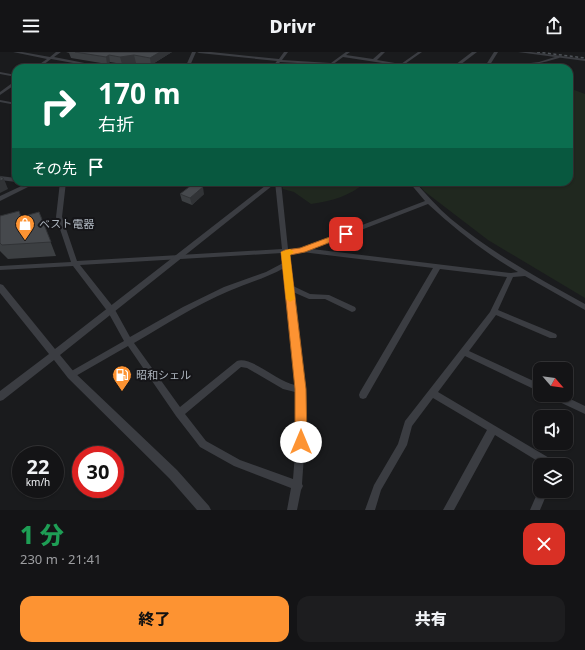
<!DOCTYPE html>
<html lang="ja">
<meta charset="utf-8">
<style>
:root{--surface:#141416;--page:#1d1d1f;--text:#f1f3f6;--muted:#9d9ea1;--line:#333335;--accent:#fd9332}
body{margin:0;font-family:"Noto Sans","Noto Sans JP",sans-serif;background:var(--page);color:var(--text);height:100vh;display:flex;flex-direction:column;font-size:15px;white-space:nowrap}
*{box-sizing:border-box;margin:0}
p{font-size:13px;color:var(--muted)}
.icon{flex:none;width:22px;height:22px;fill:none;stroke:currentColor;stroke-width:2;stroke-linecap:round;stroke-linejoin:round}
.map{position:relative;height:458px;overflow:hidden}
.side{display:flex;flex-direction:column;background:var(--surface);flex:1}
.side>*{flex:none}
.hud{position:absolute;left:12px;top:12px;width:561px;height:122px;border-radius:12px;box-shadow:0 1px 3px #0004,0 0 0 1px var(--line);background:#0b6e4f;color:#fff;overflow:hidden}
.needle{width:26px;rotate:118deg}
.buttons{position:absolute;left:533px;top:310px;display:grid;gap:8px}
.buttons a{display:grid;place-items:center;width:40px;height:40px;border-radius:8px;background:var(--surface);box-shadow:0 1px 3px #0004,0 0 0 1px var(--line);font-size:20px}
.speed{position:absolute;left:12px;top:394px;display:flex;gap:8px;font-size:20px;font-weight:700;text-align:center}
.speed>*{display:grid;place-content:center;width:52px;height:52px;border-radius:50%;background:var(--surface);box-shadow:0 1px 3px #0004,0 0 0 1px var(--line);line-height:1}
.speed small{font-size:10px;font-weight:400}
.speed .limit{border:6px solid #d22;background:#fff;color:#111}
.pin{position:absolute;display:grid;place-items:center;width:34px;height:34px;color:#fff;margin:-17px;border-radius:8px;box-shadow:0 2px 6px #0006}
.me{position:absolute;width:44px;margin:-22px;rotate:0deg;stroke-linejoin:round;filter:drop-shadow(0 0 3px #0008)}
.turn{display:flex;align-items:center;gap:14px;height:84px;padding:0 20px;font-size:18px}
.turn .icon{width:52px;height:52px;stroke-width:2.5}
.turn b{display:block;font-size:28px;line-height:34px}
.then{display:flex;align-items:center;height:38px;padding:0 20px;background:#0003;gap:8px;font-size:15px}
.round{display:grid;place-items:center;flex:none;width:42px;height:42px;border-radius:12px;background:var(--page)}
.overview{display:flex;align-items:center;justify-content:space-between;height:68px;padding:0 20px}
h1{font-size:24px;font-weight:800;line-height:30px;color:#1e9e55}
.button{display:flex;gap:8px;margin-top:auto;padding:8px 20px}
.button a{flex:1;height:46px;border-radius:12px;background:var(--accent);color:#111;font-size:16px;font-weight:800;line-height:46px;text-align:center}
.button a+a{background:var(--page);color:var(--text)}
header{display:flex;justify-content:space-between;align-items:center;height:52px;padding:0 20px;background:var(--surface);font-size:18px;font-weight:800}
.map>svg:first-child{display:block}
.green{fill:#20281f}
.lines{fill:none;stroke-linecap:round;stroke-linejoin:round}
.minor{fill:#3b3d42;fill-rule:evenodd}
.tertiary{fill:#3b3d42;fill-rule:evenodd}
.rail{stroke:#4e5257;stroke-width:1.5;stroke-dasharray:3 2.5;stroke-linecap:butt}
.wall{fill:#3c3f42}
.shaded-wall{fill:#313336}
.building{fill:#46494d;stroke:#313336}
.route{fill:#fd9332;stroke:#a46020}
.slow{fill:#f59e0b}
.labels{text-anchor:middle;stroke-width:4;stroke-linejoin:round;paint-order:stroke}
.poi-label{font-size:11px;fill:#acb4bd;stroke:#151518;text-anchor:start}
</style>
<header><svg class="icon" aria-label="menu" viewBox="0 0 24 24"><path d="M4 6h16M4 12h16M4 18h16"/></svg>Drivr<svg class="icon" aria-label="share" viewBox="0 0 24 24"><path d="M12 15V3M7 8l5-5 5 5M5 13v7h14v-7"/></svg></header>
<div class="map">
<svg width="585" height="458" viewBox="0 0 585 458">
<rect width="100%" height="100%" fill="#1a1b1d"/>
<g class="green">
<polygon points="569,36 585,42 585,246 488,188 424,139 417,130 569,130"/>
<path d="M286 130H366C350 144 332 149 311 152L294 140 283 137 282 132Z"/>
</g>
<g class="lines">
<g class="minor">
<polygon points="13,0 22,0 50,5 56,0 61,0 54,5 110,16 101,16 51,7 39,16 34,16 47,7"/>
<polygon points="197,0 211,0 279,7 284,0 288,0 282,8 331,11 346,0 350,0 346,3 373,7 381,0 385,0 377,8 401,12 418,0 422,0 402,14 343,5 332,13 280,10 275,16 271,16 277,9 199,1"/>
<polygon points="494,0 498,0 488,16 484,16"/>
<path d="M558 4 560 5 559 6C539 12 518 16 496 16L498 15 539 10Z"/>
<polygon points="0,20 16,23 16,25 0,22"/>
<polygon points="15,29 16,29 16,32 0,43 0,40"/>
<polygon points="0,48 16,51 16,53 0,50"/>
<polygon points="0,124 16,126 16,130 0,128"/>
<path d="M60 130H66L62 165 77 209 282 197 275 130H281L288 197 302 196 425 149 409 130H415C427 143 438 156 451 167 492 201 539 227 585 252V258L525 224 513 225 498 258 556 282 557 284 556 286H550L496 263 469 299 540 332V340L465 304 438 340 556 410 558 413H544L495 383 454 458H443L487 378 433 346 412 374 407 393 381 438 375 458H365L374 433 398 392 405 369 490 260 507 225 440 217 366 346 363 347 360 346 359 343 360 340 433 216 302 200 289 201 293 234 310 242 329 243 355 255 356 257 355 259 352 260 325 247H309L293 240 304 337 305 389 302 432 303 434 301 438 297 458H287L291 436 234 414 200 395 176 364 128 294 74 325 71 326 68 325 67 323 68 321 124 289 108 260 73 214 0 218V214L71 210 56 165ZM428 152C456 178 485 201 518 220L511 221 312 197ZM282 201 283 211 266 220 224 235 183 255 130 285 114 256 80 213ZM284 216 295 333C278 330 252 304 237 309L180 355 134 291C165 273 196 253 229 239 248 231 266 226 284 216ZM241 315 247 316 283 337 295 340 296 389 293 427 240 408 206 389 185 362Z"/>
<polygon points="550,343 562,343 585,354 585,362 551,346"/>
<polygon points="540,435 540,439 548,439 540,458 530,458"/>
</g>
<g class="tertiary">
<polygon points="192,0 196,0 189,16 185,16"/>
<polygon points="472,0 477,0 456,16 451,16"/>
<polygon points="518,0 531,0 585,7 585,9"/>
<polygon points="30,130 38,130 0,149 0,144"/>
<polygon points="270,130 277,130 60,303 74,320 177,418 209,454 211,458 197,458 169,426 68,326 54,308 3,348 0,349 0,339 49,302 0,241 0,232 3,233 55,297"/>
</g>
<polyline class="rail" points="537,0 585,6"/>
</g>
<g class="wall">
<polygon points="66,0 172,0 151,13 136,11 122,12 110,10 107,12 71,6 69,1"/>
<polygon points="180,142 204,142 192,153 182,149"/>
<polygon points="39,160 56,204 8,207 0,199 0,164 22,165"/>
</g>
<g class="shaded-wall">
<polygon points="160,0 172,0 151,13 150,6"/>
<polygon points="109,3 110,10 107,12 106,5"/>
<polygon points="134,3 136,11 122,12 120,5"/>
<polygon points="4,127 8,137 0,141 0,129"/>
<polygon points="203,135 204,142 192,153 190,146"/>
</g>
<g class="building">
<polygon points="75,0 160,0 150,6 134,3 120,5 109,3 106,5"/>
<polygon points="0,124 4,127 0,129"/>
<polygon points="193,132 203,135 190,146 180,142"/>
<polygon points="19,159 21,165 39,160 51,190 2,193 0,191 0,164"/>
</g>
<polygon class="route" points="346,179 349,180 349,183 305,200 290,203 306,337 307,390 305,394 301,396 296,394 295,390 295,337 281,200 285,198 300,196"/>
<polygon class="slow" points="290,197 294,200 290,203 295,247 290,250 286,247 281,200"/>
<defs>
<g id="shop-pin" transform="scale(1)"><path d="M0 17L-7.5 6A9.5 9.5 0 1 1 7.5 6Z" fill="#fd9332" stroke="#151518"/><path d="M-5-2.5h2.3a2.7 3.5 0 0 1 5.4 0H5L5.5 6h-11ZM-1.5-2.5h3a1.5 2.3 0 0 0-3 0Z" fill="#fff"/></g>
<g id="fuel-pin" transform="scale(1)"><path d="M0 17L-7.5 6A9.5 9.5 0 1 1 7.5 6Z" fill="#fd9332" stroke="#151518"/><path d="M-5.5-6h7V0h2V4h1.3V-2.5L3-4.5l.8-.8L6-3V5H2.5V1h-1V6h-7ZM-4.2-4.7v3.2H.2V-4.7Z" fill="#fff"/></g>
</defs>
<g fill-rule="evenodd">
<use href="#shop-pin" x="25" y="172"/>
<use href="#fuel-pin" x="122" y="323"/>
</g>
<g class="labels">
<g class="poi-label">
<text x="39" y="176">ベスト電器</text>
<text x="136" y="327">昭和シェル</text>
</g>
</g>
</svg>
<div class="buttons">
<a><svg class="needle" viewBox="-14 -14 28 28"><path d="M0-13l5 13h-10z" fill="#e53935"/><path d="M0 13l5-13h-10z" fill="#9d9ea1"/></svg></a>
<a><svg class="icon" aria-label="sound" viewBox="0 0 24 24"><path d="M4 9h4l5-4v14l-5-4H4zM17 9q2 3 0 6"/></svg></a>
<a><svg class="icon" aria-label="layers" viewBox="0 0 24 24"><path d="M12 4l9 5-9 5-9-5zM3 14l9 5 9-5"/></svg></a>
</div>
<div class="speed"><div>22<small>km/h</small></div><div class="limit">30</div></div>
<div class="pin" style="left:346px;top:182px;background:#d93025"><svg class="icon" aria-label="arrive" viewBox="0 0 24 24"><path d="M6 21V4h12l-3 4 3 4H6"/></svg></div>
<svg class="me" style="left:301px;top:390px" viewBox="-20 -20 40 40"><circle r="19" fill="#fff"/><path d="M0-13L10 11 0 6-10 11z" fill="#fd9332"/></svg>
<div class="hud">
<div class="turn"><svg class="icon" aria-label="right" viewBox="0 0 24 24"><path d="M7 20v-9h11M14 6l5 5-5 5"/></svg><div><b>170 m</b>右折</div></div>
<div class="then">その先<svg class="icon" aria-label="arrive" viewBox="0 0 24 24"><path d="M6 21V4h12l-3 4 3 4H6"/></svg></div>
</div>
</div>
<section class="side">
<div class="overview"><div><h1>1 分</h1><p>230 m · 21:41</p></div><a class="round" style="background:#d93025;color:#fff"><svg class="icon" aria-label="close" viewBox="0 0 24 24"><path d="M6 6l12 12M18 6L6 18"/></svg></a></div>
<div class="button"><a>終了</a><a>共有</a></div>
</section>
